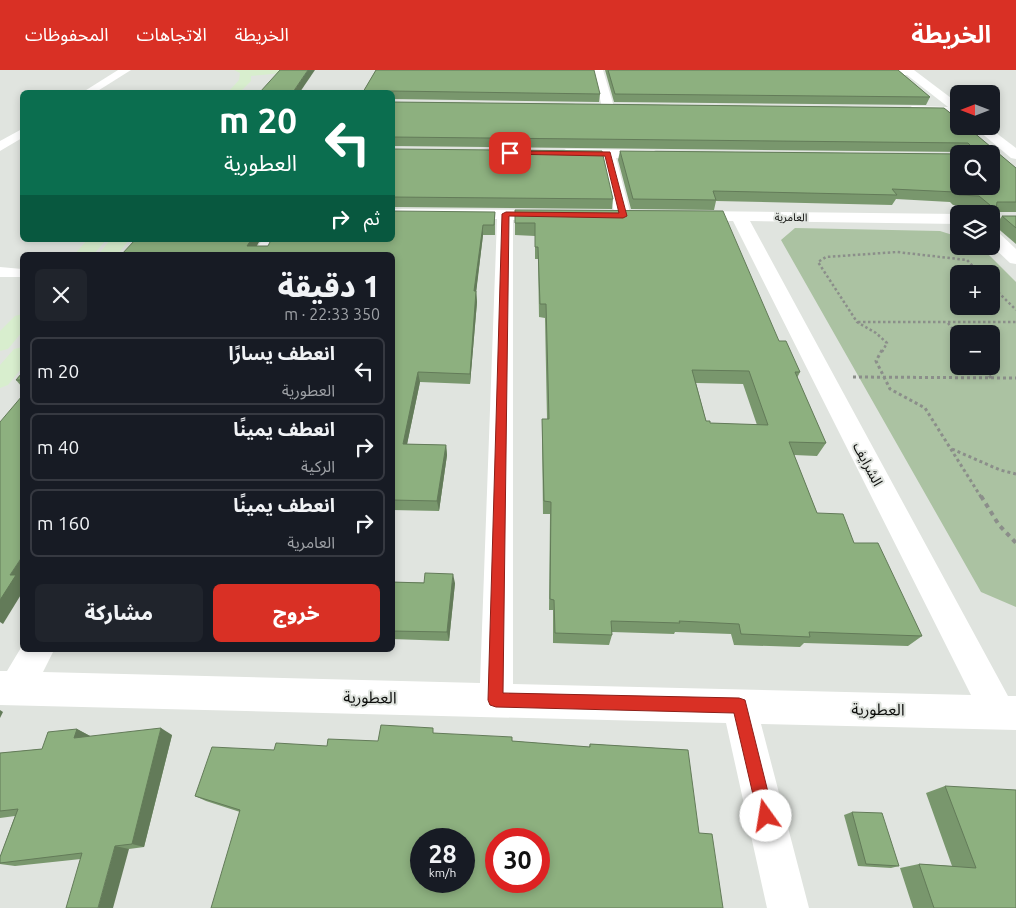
<!DOCTYPE html>
<html lang="ar">
<meta charset="utf-8">
<style>
:root{--surface:#171b24;--page:#20242c;--text:#f1f3f6;--muted:#9ea1a6;--line:#363941;--accent:#d93025}
body{margin:0;font-family:Ubuntu,"Noto Sans Arabic",sans-serif;background:var(--page);color:var(--text);direction:rtl;height:100vh;display:flex;flex-direction:column;font-size:19px;white-space:nowrap}
*{box-sizing:border-box;margin:0}
p{font-size:16px;color:var(--muted)}
.icon{flex:none;width:28px;height:28px;fill:none;stroke:currentColor;stroke-width:2;stroke-linecap:round;stroke-linejoin:round}
.map{position:relative;flex:1;overflow:hidden;direction:ltr}
.sheet{position:absolute;left:20px;top:182px;width:375px;height:400px;display:flex;flex-direction:column;background:var(--surface);border-radius:8px;box-shadow:0 2px 8px #0003;direction:rtl}
.sheet>*{flex:none}
.guide{position:absolute;left:20px;top:20px;width:375px;height:152px;border-radius:8px;box-shadow:0 2px 8px #0003;direction:rtl;background:#0b6e4f;color:#fff;overflow:hidden}
.needle{width:32px;rotate:270deg}
.fabs{position:absolute;left:950px;top:15px;display:grid;gap:10px}
.fabs a{display:grid;place-items:center;width:50px;height:50px;border-radius:8px;background:var(--surface);box-shadow:0 2px 8px #0003;font-size:25px}
.speed{position:absolute;left:410px;top:758px;display:flex;gap:10px;font-size:25px;font-weight:700;text-align:center}
.speed>*{display:grid;place-content:center;width:65px;height:65px;border-radius:50%;background:var(--surface);box-shadow:0 2px 8px #0003;line-height:1}
.speed small{font-size:12px;font-weight:400}
.speed .limit{border:8px solid #d22;background:#fff;color:#111}
.pin{position:absolute;display:grid;place-items:center;width:42px;height:42px;color:#fff;margin:-21px;border-radius:10px;box-shadow:0 2px 8px #0006}
.me{position:absolute;width:55px;margin:-28px;rotate:347deg;stroke-linejoin:round;filter:drop-shadow(0 0 4px #0008)}
.turn{display:flex;align-items:center;gap:18px;height:105px;padding:0 15px;font-size:22px}
.turn .icon{width:65px;height:65px;stroke-width:2.5}
.turn b{display:block;font-size:35px;line-height:42px}
.then{display:flex;align-items:center;height:48px;padding:0 15px;background:#0003;gap:10px;font-size:19px}
.round{display:grid;place-items:center;flex:none;width:52px;height:52px;border-radius:8px;background:var(--page)}
.headline{display:flex;align-items:center;justify-content:space-between;height:85px;padding:0 15px}
h1{font-size:30px;font-weight:800;line-height:38px}
.action{display:flex;gap:10px;margin-top:auto;padding:10px 15px}
.action a{flex:1;height:58px;border-radius:8px;background:var(--accent);color:#fff;font-size:20px;font-weight:800;line-height:58px;text-align:center}
.action a+a{background:var(--page);color:var(--text)}
ul{padding:0;list-style:none}
li{display:flex;align-items:center;gap:15px;height:68px;margin:0 10px 8px;padding:0 5px;border:2px solid var(--line);border-radius:8px}
li div{flex:1}
li b{display:block;font-size:19px}
li em{font-style:normal}
header{display:flex;align-items:center;gap:30px;box-sizing:border-box;height:70px;padding:0 25px;background:var(--accent);color:#fff}
header strong{font-size:24px}
nav{display:flex;gap:28px;margin-inline-start:auto;font-size:18px}
.map>svg:first-child{display:block}
.green{fill:#abc2a2;fill-rule:evenodd}
.lines{fill:none;stroke-linecap:round;stroke-linejoin:round}
.path-far2{stroke:#8b8e8a;stroke-width:2.5;stroke-dasharray:2.5 2.5;stroke-linecap:butt}
.path-far1{stroke:#8b8e8a;stroke-width:3;stroke-dasharray:3 3;stroke-linecap:butt}
.path{stroke:#8b8e8a;stroke-width:4;stroke-dasharray:4.5 4.5;stroke-linecap:butt}
.street{fill:#fff;fill-rule:evenodd}
.secondary{fill:#d8eece;fill-rule:evenodd}
.wall{fill:#79976d;fill-rule:evenodd}
.shaded-wall{fill:#637b59}
.building{fill:#8db07f;stroke:#637b59;fill-rule:evenodd}
.route{fill:#d93025;stroke:#8d1f18}
.labels{text-anchor:middle;stroke-width:4;stroke-linejoin:round;paint-order:stroke}
.far-street-label{font-size:11px;fill:#0e0f0d;stroke:#e0e4df}
.street-label{font-size:14px;fill:#0e0f0d;stroke:#e0e4df}
.near-street-label{font-size:16px;fill:#0e0f0d;stroke:#e0e4df}
</style>
<header>
<strong>الخريطة</strong>
<nav><a>الخريطة</a><a>الاتجاهات</a><a>المحفوظات</a></nav>
</header>
<div class="map">
<svg width="1016" height="838" viewBox="0 0 1016 838">
<rect width="100%" height="100%" fill="#e0e4df"/>
<path class="green" d="M795 158 940 161 959 167V176H980L1016 212V537L981 522 781 170ZM959 204H991V236H959ZM959 264H991V296H959Z"/>
<g class="lines">
<g class="path-far2">
<polyline points="991,215 1016,240"/>
<polyline points="858,252 1016,252"/>
<polyline points="948,253 959,267"/>
<polyline points="882,282 887,273 876,263 857,252 818,192 826,187 897,182 967,190 980,204"/>
</g>
<g class="path-far1">
<polyline points="882,280 876,291 890,319 925,338 981,427"/>
<polyline points="982,296 991,308"/>
<polyline points="853,307 1016,308"/>
<polyline points="952,379 1000,400 1016,404"/>
</g>
<polyline class="path" points="981,426 999,455 1016,473"/>
<g class="street">
<polygon points="118,0 131,0 96,22 83,22"/>
<polygon points="593,0 603,0 614,37 612,40 608,41 602,37"/>
<polygon points="859,0 914,0 959,34 959,45 908,43 906,40 912,36 948,37 907,5 864,4 860,3"/>
<polygon points="973,56 987,56 1016,78 1016,89 1011,88"/>
<polygon points="22,59 22,68 0,81 0,71"/>
<polygon points="566,79 654,80 661,84 654,88 616,88 631,146 629,149 617,149 615,146 602,88 561,86 559,83"/>
<polygon points="392,139 549,140 555,142 557,145 555,148 549,150 513,150 513,614 971,625 733,151 691,151 685,149 683,146 685,143 691,141 959,144 959,154 750,151 1008,626 1016,626 1016,660 761,654 809,838 767,838 726,653 0,635 0,601 7,601 22,576 22,580 54,580 43,602 480,613 497,149 392,149"/>
<polygon points="991,160 997,161 1016,179 1016,194 1010,193 991,175"/>
<polygon points="262,170 278,170 270,185 252,185"/>
<polygon points="0,197 22,199 22,207 0,207"/>
</g>
<g class="secondary">
<polygon points="234,0 287,0 281,3 251,6 251,11 240,22 228,22 239,10 240,3"/>
<polygon points="87,170 106,170 93,185 74,185"/>
<polygon points="110,170 129,170 117,185 98,185"/>
<polygon points="22,244 22,262 8,279 0,281 0,261 15,246"/>
<polygon points="22,277 22,298 8,315 0,318 0,295 14,279"/>
</g>
</g>
<g class="wall">
<polygon points="376,0 600,24 599,32 392,29 392,22 363,22"/>
<polygon points="605,0 898,0 930,27 926,35 614,32"/>
<polygon points="392,32 944,38 1016,98 1016,142 994,142 991,147 991,144 982,144 973,136 953,135 950,132 896,129 892,135 716,131 714,140 631,139 618,90 620,81 962,84 963,82 392,76"/>
<polygon points="392,79 613,129 612,139 392,137"/>
<path d="M515 140 779 271 800 302 797 308 826 373 817 386 794 385 817 443 854 473 922 566 908 576 804 573 800 577 734 575 731 564 675 562 674 564 612 562V565L609 575 553 573V540H549L550 444H543L542 362V349H547L545 248 539 247 538 189H535V166L515 165ZM696 313 743 314 757 355 710 353 706 351Z"/>
<polygon points="495,142 495,165 483,165 476,221 477,232 470,314 420,312 407,374 446,375 447,385 439,441 392,440 392,185 135,170 260,170 256,176 268,176"/>
<polygon points="1002,146 1016,146 1016,174 995,156"/>
<polygon points="22,303 22,317 16,310"/>
<polygon points="392,512 455,513 449,571 392,569"/>
<polygon points="77,659 90,666 90,667 172,665 144,777 129,779 81,789 15,796 0,794 0,787 15,746 0,748 0,683 42,679"/>
<polygon points="435,663 512,671 589,677 590,674 688,680 240,742 206,731 195,726 274,680 327,676 378,671"/>
<polygon points="945,716 1016,838 913,838 900,798 919,794 952,796 926,723"/>
<polygon points="852,742 899,796 891,798 858,796 844,745"/>
</g>
<g class="shaded-wall">
<polygon points="308,0 315,0 300,22 293,22"/>
<polygon points="483,155 483,165 475,232 474,221"/>
<polygon points="251,170 260,170 252,185 247,176"/>
<polygon points="476,221 477,232 470,314 470,304"/>
<polygon points="418,302 420,312 405,384 403,374"/>
<polygon points="446,375 447,385 439,441 437,431"/>
<polygon points="22,487 22,523 3,554 0,552 0,530 10,505"/>
<polygon points="453,504 455,513 449,571 447,562"/>
<polygon points="0,640 3,642 0,648"/>
<polygon points="161,658 172,665 144,777 132,774"/>
<polygon points="77,659 90,666 87,675 74,668"/>
<polygon points="115,776 129,779 113,838 98,838"/>
</g>
<g class="building">
<polygon points="280,0 308,0 293,22 260,22"/>
<polygon points="376,0 594,0 600,24 391,21 389,22 363,22"/>
<polygon points="608,0 898,0 930,27 615,24"/>
<path d="M392 32 944 38 959 50V56H966L1016 98V132H997L996 140 979 126 959 125 955 122 892 119 897 125 713 121 716 130 633 129 620 81 964 84 966 77 970 75 968 73 392 67ZM959 84H991V116H959Z"/>
<polygon points="392,79 602,81 613,129 392,127"/>
<path d="M515 140 723 141 779 271H786L800 302H795L826 373 789 372 817 443 843 444 854 473H878L922 566 809 562 810 567 741 564 739 554 679 551 680 553 611 551 612 565 555 563 554 530 550 529 551 432 544 431 542 349H549L546 234H540L538 177H535V153H515ZM692 300 749 301 768 355 710 353V351H706Z"/>
<polygon points="392,141 495,142 494,155 483,155 474,221 476,221 470,304 418,302 403,374 446,375 437,431 392,430 392,185 121,185 135,170 251,170 247,176 268,176 271,170 392,170"/>
<polygon points="1002,146 1016,146 1016,158"/>
<polygon points="22,303 22,310 16,310"/>
<polygon points="22,326 22,487 10,505 16,505 0,530 0,352"/>
<polygon points="425,503 453,504 447,562 392,561 392,512 424,513"/>
<path d="M381 655 433 658V663L512 667V671L590 677V674L688 680 699 763 712 764 723 838H211L240 740 195 726 212 677 274 680 276 673 327 676 328 669 378 671ZM421 769H464V811H421ZM496 769H539V811H496Z"/>
<polygon points="161,658 132,774 115,776 98,838 66,838 82,783 0,793 0,787 18,739 0,741 0,683 42,679 48,662 77,659 74,668"/>
<polygon points="945,716 1016,720 1016,838 934,838 919,794 976,798"/>
<polygon points="852,742 882,743 899,796 866,794"/>
</g>
<polygon class="route" points="510,81 610,82 627,146 623,148 509,146 503,623 739,628 745,630 774,746 772,752 766,754 760,752 758,746 734,643 496,637 490,635 488,630 502,144 506,142 619,143 605,86 508,84"/>
<g class="labels">
<g class="far-street-label">
<text transform="translate(791 147) rotate(1)" y="4">العامرية</text>
</g>
<g class="street-label">
<text transform="translate(868 394) rotate(62)" y="5">الشرايف</text>
</g>
<g class="near-street-label">
<text transform="translate(370 627) rotate(1)" y="6">العطورية</text>
<text transform="translate(878 639) rotate(1)" y="6">العطورية</text>
</g>
</g>
</svg>
<div class="fabs">
<a><svg class="needle" viewBox="-14 -14 28 28"><path d="M0-13l5 13h-10z" fill="#e53935"/><path d="M0 13l5-13h-10z" fill="#9ea1a6"/></svg></a>
<a><svg class="icon" aria-label="search" viewBox="0 0 24 24"><circle cx="10" cy="10" r="6"/><path d="M15 15l6 6"/></svg></a>
<a><svg class="icon" aria-label="layers" viewBox="0 0 24 24"><path d="M12 4l9 5-9 5-9-5zM3 14l9 5 9-5"/></svg></a>
<a>+</a>
<a>−</a>
</div>
<div class="speed"><div>28<small>km/h</small></div><div class="limit">30</div></div>
<div class="pin" style="left:510px;top:83px;background:#d93025"><svg class="icon" aria-label="arrive" viewBox="0 0 24 24"><path d="M6 21V4h12l-3 4 3 4H6"/></svg></div>
<svg class="me" style="left:766px;top:746px" viewBox="-20 -20 40 40"><circle r="19" fill="#fff"/><path d="M0-13L10 11 0 6-10 11z" fill="#d93025"/></svg>
<div class="guide">
<div class="turn"><svg class="icon" aria-label="left" viewBox="0 0 24 24"><path d="M17 20v-9H6M10 6l-5 5 5 5"/></svg><div><b>20 m</b>العطورية</div></div>
<div class="then">ثم<svg class="icon" aria-label="right" viewBox="0 0 24 24"><path d="M7 20v-9h11M14 6l5 5-5 5"/></svg></div>
</div>
<section class="sheet">
<div class="headline"><div><h1>1 دقيقة</h1><p>350 m · 22:33</p></div><a class="round"><svg class="icon" aria-label="close" viewBox="0 0 24 24"><path d="M6 6l12 12M18 6L6 18"/></svg></a></div>
<ul>
<li><svg class="icon" aria-label="left" viewBox="0 0 24 24"><path d="M17 20v-9H6M10 6l-5 5 5 5"/></svg><div><b>انعطف يسارًا</b><p>العطورية</p></div><em>20 m</em></li>
<li><svg class="icon" aria-label="right" viewBox="0 0 24 24"><path d="M7 20v-9h11M14 6l5 5-5 5"/></svg><div><b>انعطف يمينًا</b><p>الركية</p></div><em>40 m</em></li>
<li><svg class="icon" aria-label="right" viewBox="0 0 24 24"><path d="M7 20v-9h11M14 6l5 5-5 5"/></svg><div><b>انعطف يمينًا</b><p>العامرية</p></div><em>160 m</em></li>
</ul>
<div class="action"><a>خروج</a><a>مشاركة</a></div>
</section>
</div>
